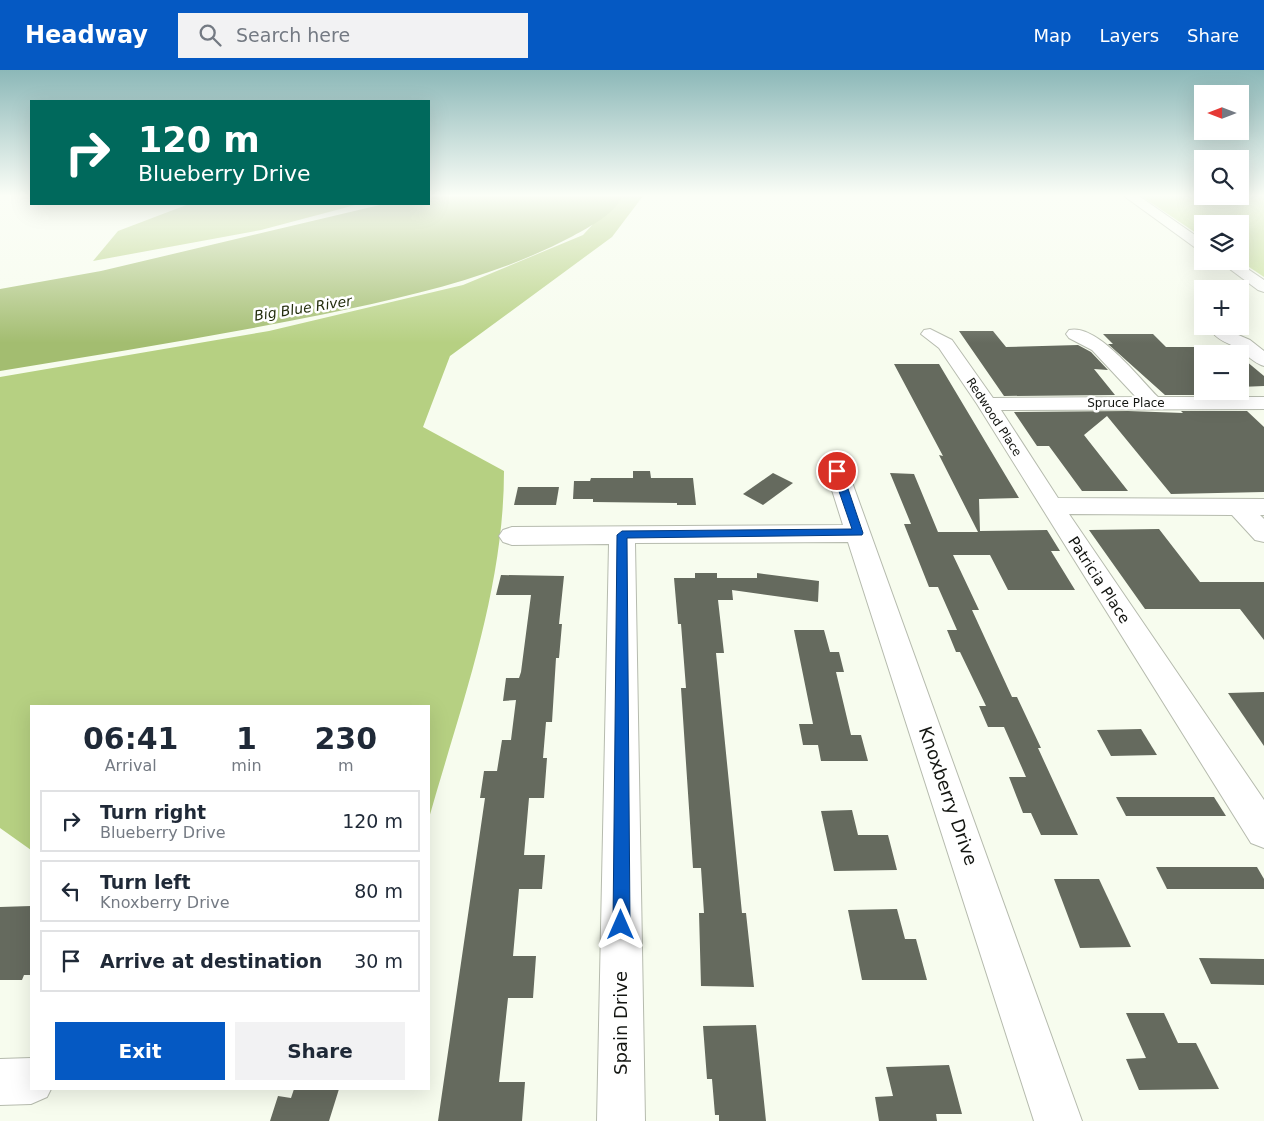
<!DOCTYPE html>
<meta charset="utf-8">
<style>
:root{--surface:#fff;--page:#f2f2f3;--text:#1f2937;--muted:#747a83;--line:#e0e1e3;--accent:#0559c3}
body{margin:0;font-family:"DejaVu Sans",sans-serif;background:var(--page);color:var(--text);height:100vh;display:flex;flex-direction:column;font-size:19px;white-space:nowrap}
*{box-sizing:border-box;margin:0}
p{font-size:16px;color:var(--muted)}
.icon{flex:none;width:28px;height:28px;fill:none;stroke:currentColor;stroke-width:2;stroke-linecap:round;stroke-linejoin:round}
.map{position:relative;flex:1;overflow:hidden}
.sheet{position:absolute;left:30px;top:635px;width:400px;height:385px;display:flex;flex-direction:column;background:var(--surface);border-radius:0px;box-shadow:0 5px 20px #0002}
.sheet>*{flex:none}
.guide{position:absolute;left:30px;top:30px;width:400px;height:105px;border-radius:0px;box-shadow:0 5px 20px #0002;background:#00695c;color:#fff;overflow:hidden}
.needle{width:32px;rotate:270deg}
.buttons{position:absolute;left:1194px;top:15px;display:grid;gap:10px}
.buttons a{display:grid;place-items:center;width:55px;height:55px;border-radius:0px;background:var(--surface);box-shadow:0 5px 20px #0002;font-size:25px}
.pin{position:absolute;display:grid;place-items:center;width:42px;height:42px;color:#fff;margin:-21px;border:2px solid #fff;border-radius:50%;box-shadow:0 1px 5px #0007}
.me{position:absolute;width:55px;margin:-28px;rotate:0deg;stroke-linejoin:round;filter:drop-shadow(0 0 4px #0008)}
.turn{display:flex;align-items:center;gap:18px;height:105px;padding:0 25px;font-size:22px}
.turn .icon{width:65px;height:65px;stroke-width:2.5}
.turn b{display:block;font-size:35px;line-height:42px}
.eta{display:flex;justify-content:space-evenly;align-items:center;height:85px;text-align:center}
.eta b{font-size:30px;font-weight:800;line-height:35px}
.primary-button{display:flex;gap:10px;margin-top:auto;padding:10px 25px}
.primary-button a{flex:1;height:58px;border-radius:0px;background:var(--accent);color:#fff;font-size:20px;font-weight:800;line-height:58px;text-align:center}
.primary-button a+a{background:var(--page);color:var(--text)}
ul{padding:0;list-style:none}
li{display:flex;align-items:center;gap:15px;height:62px;margin:0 10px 8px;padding:0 15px;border:2px solid var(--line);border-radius:0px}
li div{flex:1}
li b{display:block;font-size:19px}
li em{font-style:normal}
header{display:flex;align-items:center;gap:30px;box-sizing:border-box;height:70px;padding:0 25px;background:var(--accent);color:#fff}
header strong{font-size:24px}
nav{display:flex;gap:28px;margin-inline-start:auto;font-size:18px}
.search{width:350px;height:45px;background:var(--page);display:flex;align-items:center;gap:12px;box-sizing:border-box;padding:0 18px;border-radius:0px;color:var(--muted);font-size:19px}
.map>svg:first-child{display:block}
.green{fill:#c7e098}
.forest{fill:#b6d082}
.water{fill:#a3bd70}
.building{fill:#656a5e}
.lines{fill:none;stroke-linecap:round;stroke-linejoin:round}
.minor-casing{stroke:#b6bbae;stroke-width:2}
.minor{fill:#fff;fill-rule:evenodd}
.route{fill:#0559c3;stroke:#033a7f}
.labels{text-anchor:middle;stroke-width:5;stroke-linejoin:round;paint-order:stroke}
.far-street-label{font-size:12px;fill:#131511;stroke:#fff}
.far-water-label{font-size:14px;font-style:italic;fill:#252f0e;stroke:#fff}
.street-label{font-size:15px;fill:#131511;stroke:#fff}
.near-street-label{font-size:18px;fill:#131511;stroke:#fff}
</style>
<header>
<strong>Headway</strong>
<div class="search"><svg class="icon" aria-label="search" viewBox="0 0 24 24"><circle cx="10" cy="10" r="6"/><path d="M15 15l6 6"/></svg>Search here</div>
<nav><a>Map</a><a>Layers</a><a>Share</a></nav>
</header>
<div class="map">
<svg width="1264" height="1051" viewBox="0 0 1264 1051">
<rect width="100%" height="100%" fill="#f7fcee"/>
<polygon class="green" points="1141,126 1264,126 1264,207 1240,191 1240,154 1202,154 1202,167"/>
<g class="forest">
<path d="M619 126H643L612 167 450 286 423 357 504 401C504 520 461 635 429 748V636H31V780L0 758V307L269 261 463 215 583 165Z"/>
<polygon points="189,134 359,134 261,160 93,191 118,161"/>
</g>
<path class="water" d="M429 126H623C613 145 591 156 573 166 496 207 410 226 325 244 217 266 108 283 0 301V219L101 201 384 134H429Z"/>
<g class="building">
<polygon points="959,261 993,261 1006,277 1078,275 1091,282 1108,300 1094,299 1115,325 1004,326"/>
<polygon points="1103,264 1153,264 1166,277 1202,277 1202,321 1217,321 1221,325 1165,325 1108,274 1113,274"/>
<polygon points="1240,286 1264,306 1264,316 1240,317"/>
<polygon points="894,294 939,294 1019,428 979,429 980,461 1047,460 1060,481 1051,481 1075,520 1008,520 990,485 953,485 979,540 972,540 1012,627 1017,627 1041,678 1038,678 1078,765 1041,765 1031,743 1023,743 1009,707 1026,707 1004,657 988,657 979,636 986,636 960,582 956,582 947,560 957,560 938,517 929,517 904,454 911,454 890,403 914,404 938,462 978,462 939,385 943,386"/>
<polygon points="1128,341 1183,343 1181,341 1247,341 1264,357 1264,422 1171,424 1107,346 1084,365 1128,421 1082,421 1049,376 1037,376 1014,342"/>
<polygon points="633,401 650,401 651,408 693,408 696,435 677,435 677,433 593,432 593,429 573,429 574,411 590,411 591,408 633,408"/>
<polygon points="773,403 793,413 763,435 743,424"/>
<polygon points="518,417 559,417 556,435 514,435"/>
<polygon points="1159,459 1200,512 1264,512 1264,570 1240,539 1145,539 1089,460"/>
<polygon points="695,503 717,503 717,508 757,508 757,503 819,511 818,532 732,520 733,530 718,530 724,583 716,583 742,843 746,843 754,917 701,916 699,843 704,843 701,798 693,798 681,618 686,618 681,554 678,554 674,508 695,508"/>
<polygon points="501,505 564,506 559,554 562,554 559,588 556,588 552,652 546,652 543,688 547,688 544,728 529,728 524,785 545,785 542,819 519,819 513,886 536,886 533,928 508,928 499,1012 525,1012 522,1051 438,1051 485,728 480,728 484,701 497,701 502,670 511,670 516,630 503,631 506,608 519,608 521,602 531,525 496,525"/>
<polygon points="794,560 824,560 830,582 839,582 844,602 836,602 851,665 861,665 868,691 821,691 818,675 803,675 799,654 813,654"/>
<polygon points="1264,622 1264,676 1228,623"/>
<polygon points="1141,659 1157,685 1111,686 1097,660"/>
<polygon points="1116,727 1214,727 1226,746 1126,746"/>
<polygon points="852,740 858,765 888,765 897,800 834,801 821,741"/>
<polygon points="1156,797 1257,797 1264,809 1264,819 1167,819"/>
<polygon points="1054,809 1099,809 1131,877 1080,878"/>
<polygon points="31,836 31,905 24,905 22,910 0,910 0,837"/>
<polygon points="897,839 905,869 916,869 927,910 862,910 848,840"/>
<polygon points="1199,888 1264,889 1264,915 1211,914"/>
<polygon points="1126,943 1164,943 1178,973 1196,973 1219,1019 1139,1020 1126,989 1146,988"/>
<polygon points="756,955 766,1051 719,1051 719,1045 715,1045 712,1009 707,1009 703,956"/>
<polygon points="949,995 962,1044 936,1044 937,1051 879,1051 875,1027 893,1026 886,997"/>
<polygon points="294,1019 339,1019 329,1051 270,1051 278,1026 291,1028"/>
</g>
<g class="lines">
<g class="minor-casing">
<g id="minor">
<polygon points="1124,126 1139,126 1202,170 1202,180 1197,179"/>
<polygon points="1219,191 1236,191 1264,210 1264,222 1258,220"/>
<path d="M1222 258 1250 270 1264 281V296C1253 293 1247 284 1237 278 1229 273 1219 271 1213 263L1216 259Z"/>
<path d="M930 259 952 270 993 328 1136 327 1092 280 1069 268 1066 264 1069 260C1097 253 1139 308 1158 327H1264V339L1001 340 1058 428 1264 429V445H1260L1264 449V472L1255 470 1232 445 1069 444 1264 730V778L1251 773 977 334 939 278 921 264 924 260Z"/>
<polygon points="837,394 845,396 848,401 1082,1051 1034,1051 848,472 635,473 645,1051 597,1051 609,474 512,475 503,472 499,466 503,460 512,457 843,455 826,401 829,396"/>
<polygon points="31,988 31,1019 51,1019 47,1027 31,1034 0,1035 0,989"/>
</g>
</g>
<use href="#minor" class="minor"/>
</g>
<linearGradient id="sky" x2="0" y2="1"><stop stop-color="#8cb8b8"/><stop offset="0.46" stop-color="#fbfef7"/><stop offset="1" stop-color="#fbfef7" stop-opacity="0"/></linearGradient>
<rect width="1264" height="273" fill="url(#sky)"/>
<polygon class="route" points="834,399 842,401 863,463 862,465 627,468 630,855 627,861 621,863 616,861 613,855 617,465 622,461 852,459 832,401"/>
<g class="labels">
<g class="far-street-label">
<text x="1126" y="337">Spruce Place</text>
<text transform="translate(994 347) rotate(57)" y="4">Redwood Place</text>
</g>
<g class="far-water-label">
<text transform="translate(303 238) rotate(-9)" y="5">Big Blue River</text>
</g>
<g class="street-label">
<text transform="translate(1099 510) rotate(57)" y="5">Patricia Place</text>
</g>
<g class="near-street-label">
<text transform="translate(948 726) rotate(71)" y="6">Knoxberry Drive</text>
<text transform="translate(621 953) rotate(-90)" y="6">Spain Drive</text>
</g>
</g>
</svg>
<div class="buttons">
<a><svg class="needle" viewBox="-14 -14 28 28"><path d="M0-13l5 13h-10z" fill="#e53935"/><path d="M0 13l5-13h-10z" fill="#747a83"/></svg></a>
<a><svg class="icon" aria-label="search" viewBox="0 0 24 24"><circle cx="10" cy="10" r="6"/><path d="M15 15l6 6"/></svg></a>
<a><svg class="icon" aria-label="layers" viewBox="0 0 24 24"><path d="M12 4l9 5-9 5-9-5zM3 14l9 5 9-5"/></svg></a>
<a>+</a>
<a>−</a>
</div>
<div class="pin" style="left:837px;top:401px;background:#d93025"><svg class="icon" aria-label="arrive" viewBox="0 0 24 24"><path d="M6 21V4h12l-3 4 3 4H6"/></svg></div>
<svg class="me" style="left:621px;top:855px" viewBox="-20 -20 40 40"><path d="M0-17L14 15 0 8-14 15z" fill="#0559c3" stroke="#fff" stroke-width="4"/></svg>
<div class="guide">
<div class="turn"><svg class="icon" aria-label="right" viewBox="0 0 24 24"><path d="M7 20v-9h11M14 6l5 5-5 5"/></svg><div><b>120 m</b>Blueberry Drive</div></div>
</div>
<section class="sheet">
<div class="eta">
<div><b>06:41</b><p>Arrival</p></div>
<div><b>1</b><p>min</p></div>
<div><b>230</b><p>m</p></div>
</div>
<ul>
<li><svg class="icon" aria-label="right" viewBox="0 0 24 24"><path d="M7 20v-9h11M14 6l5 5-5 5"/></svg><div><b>Turn right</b><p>Blueberry Drive</p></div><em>120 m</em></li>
<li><svg class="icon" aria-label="left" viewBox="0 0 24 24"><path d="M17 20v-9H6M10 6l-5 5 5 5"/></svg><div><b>Turn left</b><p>Knoxberry Drive</p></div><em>80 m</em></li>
<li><svg class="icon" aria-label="arrive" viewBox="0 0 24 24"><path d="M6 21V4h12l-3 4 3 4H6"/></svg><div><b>Arrive at destination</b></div><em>30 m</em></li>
</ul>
<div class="primary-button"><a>Exit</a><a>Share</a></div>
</section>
</div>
